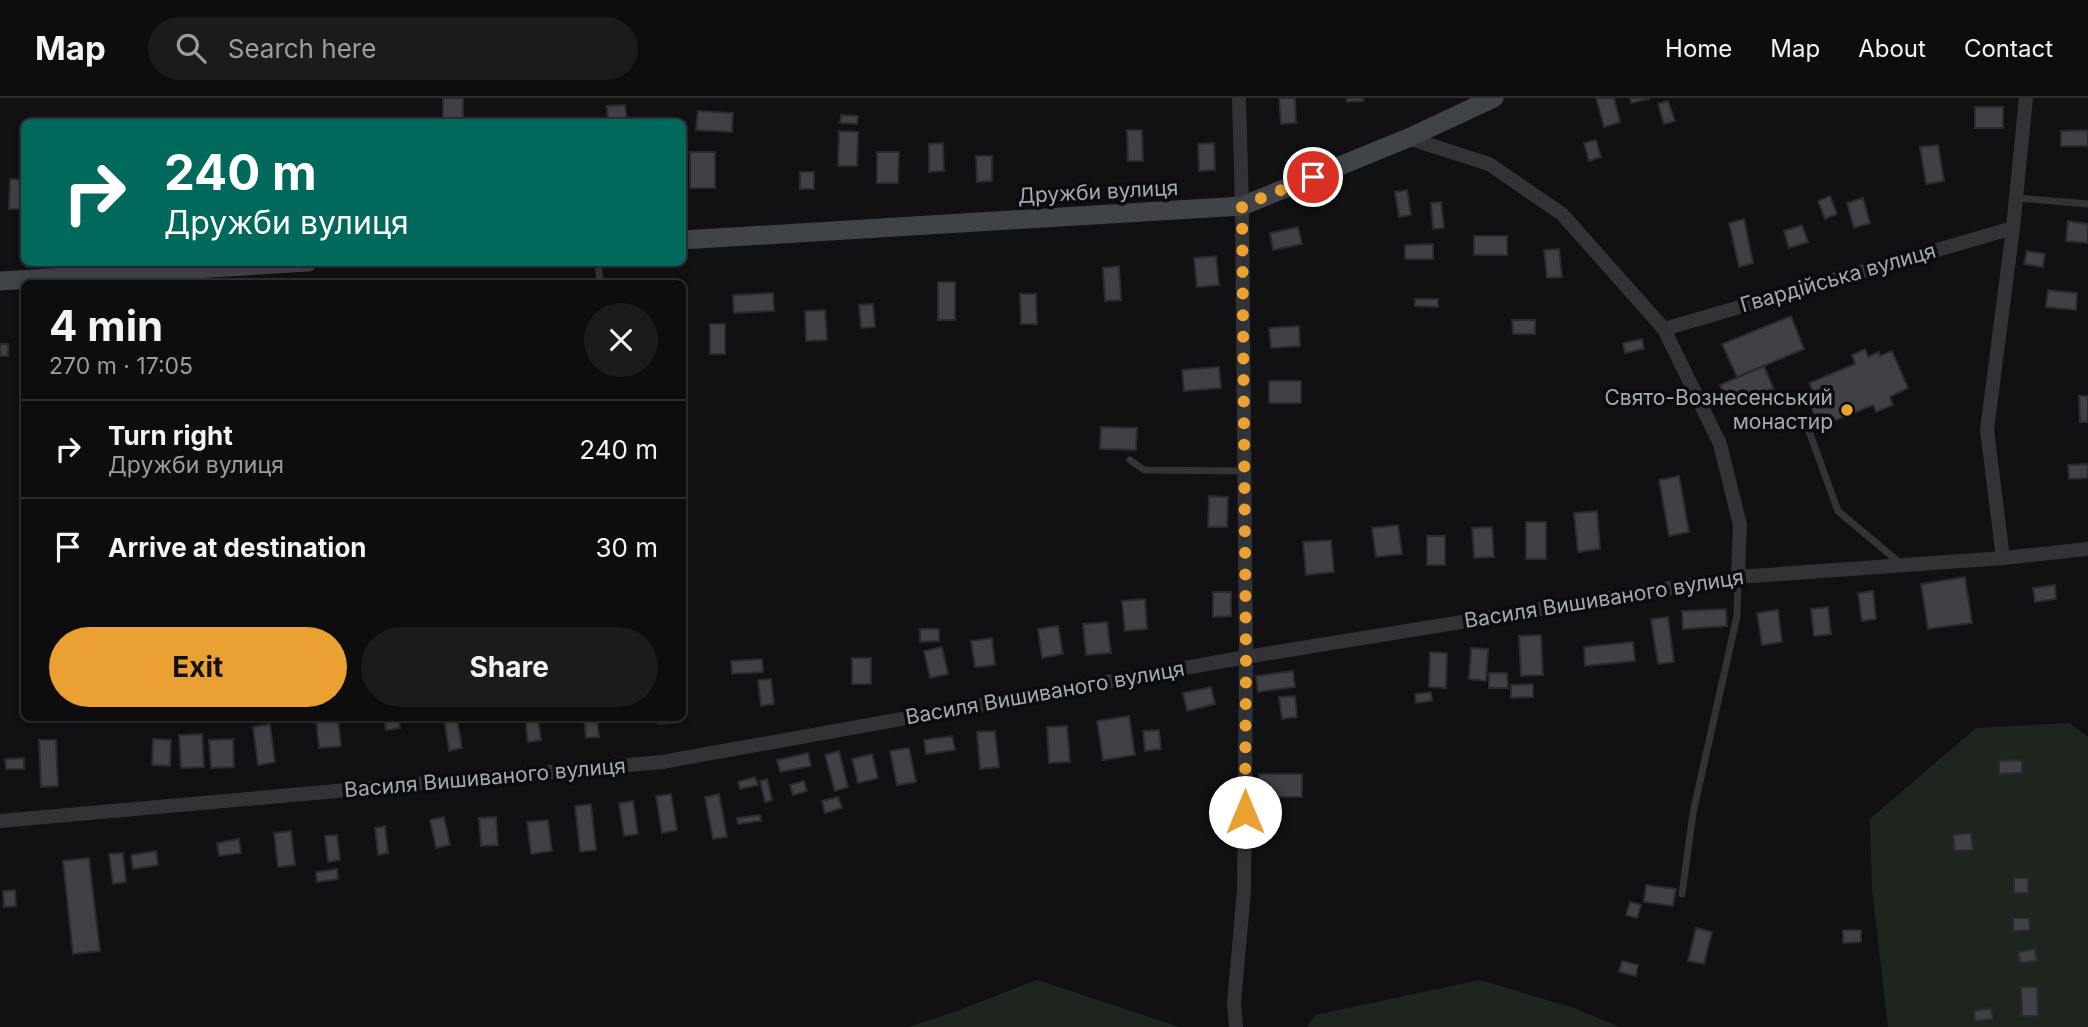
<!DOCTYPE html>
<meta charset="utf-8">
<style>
:root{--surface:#0d0d0e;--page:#1b1b1c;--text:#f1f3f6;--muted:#9a9c9e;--line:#2d2d2e;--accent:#eaa132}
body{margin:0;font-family:Inter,sans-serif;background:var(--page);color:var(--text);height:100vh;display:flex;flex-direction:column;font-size:26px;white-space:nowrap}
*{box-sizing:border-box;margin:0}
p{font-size:23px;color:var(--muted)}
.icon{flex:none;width:38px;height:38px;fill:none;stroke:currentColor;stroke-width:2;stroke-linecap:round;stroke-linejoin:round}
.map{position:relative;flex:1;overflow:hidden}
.panel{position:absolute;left:21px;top:182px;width:665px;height:441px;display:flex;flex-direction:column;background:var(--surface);border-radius:10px;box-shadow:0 4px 10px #0003,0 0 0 2px var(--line)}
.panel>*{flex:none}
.banner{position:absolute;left:21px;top:21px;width:665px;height:147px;border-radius:10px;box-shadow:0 4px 10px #0003,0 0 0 2px var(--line);background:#00695c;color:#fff;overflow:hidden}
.pin{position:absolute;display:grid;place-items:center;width:60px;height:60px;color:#fff;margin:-30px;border:4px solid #fff;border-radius:50%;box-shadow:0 2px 7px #0007}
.me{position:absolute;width:77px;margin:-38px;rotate:0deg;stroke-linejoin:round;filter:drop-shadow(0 0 5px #0008)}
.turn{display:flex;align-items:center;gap:24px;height:147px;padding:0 28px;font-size:32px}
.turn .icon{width:91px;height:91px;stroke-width:2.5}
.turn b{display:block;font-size:49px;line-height:60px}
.round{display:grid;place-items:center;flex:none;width:74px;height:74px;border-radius:37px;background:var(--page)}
.summary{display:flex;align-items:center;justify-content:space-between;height:119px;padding:0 28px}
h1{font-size:42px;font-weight:700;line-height:52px}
.primary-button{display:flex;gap:14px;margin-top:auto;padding:14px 28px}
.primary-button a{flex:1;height:80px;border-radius:42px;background:var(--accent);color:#111;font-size:28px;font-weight:700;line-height:80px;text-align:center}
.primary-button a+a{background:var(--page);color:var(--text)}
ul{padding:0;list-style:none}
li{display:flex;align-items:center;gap:21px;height:98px;padding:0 28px;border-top:2px solid var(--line)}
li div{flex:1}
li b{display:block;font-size:26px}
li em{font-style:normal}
header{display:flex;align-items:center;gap:42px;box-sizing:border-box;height:98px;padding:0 35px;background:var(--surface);border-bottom:2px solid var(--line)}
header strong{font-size:33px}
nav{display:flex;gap:38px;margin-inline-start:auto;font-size:24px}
.search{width:490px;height:63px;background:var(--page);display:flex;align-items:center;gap:18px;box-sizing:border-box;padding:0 24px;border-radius:38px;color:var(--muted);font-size:26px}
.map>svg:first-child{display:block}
.green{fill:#1e251e}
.building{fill:#404146;stroke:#2b2b2f;stroke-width:2}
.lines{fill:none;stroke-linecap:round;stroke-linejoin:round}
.lane{stroke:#323337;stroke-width:7}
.street{stroke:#323337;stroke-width:14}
.secondary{stroke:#404347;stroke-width:19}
.route{stroke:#eaa132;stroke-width:12;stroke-dasharray:0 21.6}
.poi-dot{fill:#eaa132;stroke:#0c0c0e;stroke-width:2.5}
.labels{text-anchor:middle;stroke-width:7;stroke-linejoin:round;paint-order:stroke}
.street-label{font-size:21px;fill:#a3a9b3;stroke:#0c0c0e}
.poi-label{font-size:21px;fill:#a3a9b3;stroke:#0c0c0e;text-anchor:end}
</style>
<header>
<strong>Map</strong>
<div class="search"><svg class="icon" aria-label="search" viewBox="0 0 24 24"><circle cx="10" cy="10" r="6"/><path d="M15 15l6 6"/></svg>Search here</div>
<nav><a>Home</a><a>Map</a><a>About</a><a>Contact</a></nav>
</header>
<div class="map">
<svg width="2088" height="929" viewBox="0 0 2088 929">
<rect width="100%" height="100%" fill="#111113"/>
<g class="green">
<polygon points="2069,625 2088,639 2088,929 1888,929 1872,791 1870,721 1976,630"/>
<polygon points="1037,882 1180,929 908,929 954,914"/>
<polygon points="1480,882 1574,910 1620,929 1307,929 1315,917"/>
</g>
<g class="building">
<rect x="443" y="0" width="20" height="24"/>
<polygon points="1279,0 1295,0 1296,25 1281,26"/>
<polygon points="1346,0 1363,0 1363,3 1347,4"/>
<polygon points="1596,0 1614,0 1620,24 1604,29"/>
<polygon points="1630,0 1649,0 1649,1 1631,5"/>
<polygon points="1668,3 1675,23 1664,26 1658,6"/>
<polygon points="625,7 627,24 608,24 607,8"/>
<rect x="1975" y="9" width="28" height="21"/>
<polygon points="698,13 733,15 732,34 696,32"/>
<polygon points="841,17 858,18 857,26 840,25"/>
<polygon points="1127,32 1142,32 1143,63 1128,63"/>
<polygon points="2088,32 2088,48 2061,48 2061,33"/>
<polygon points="839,33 858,34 857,68 838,68"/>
<polygon points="1596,42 1601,59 1589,63 1584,45"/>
<polygon points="943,45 944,73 929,74 929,46"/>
<polygon points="1214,45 1215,72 1199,73 1198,46"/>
<polygon points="1938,47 1944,83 1926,86 1920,49"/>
<rect x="690" y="54" width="25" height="36"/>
<polygon points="877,54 899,54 898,85 877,85"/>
<polygon points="976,58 992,58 992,83 977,84"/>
<rect x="800" y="74" width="14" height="17"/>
<polygon points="10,81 24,82 24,111 9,111"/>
<polygon points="1407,92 1411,117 1399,119 1395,94"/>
<polygon points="1830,98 1837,116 1825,121 1818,103"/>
<polygon points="1863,100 1870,125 1854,130 1847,105"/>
<polygon points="1441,104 1444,130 1433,131 1431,105"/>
<polygon points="1744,121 1753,165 1739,169 1729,125"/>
<polygon points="2068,123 2088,126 2088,145 2066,143"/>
<polygon points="1802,127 1808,144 1789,150 1784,133"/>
<polygon points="1298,129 1302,146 1273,152 1270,135"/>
<rect x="1474" y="138" width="33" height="19"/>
<polygon points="1433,146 1433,161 1405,161 1405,147"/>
<polygon points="1559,151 1562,179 1547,180 1544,152"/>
<polygon points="2027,153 2045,156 2043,169 2024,166"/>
<polygon points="1216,158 1219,187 1197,189 1194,160"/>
<polygon points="1119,168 1121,202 1105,203 1103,170"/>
<rect x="938" y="184" width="17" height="38"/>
<polygon points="2048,192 2077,195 2076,212 2046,209"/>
<polygon points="773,195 774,213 734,215 733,197"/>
<polygon points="1020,196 1036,196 1037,226 1021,226"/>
<polygon points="1415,201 1438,201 1438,209 1415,208"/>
<polygon points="873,206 875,229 861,230 859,207"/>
<polygon points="825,212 827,242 806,243 805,213"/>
<polygon points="1791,218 1804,251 1737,279 1722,246"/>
<polygon points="1512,222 1535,222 1535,236 1513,236"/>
<rect x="710" y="226" width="15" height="30"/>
<polygon points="1299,228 1300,248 1271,250 1269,230"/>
<polygon points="1642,241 1644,251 1625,255 1623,245"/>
<rect x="0" y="246" width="8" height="12"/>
<polygon points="1865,251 1868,259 1879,254 1880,258 1892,253 1908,290 1890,299 1893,307 1876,314 1873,307 1827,326 1824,318 1816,321 1807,299 1814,296 1809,285 1855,266 1852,257"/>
<polygon points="1764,268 1774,292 1729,309 1720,287"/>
<polygon points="1219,269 1221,290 1184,293 1182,272"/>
<rect x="1269" y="283" width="32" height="22"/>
<polygon points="2079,298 2088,298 2088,324 2080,324"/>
<polygon points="1101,329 1137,330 1136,352 1100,351"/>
<polygon points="2088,366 2088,380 2069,381 2068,367"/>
<polygon points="1679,378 1689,434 1669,438 1659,382"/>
<polygon points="1209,398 1228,399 1227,429 1208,429"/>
<polygon points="1597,413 1600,451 1578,454 1574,415"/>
<rect x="1526" y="424" width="20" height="37"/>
<polygon points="1398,427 1402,456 1376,459 1372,430"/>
<polygon points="1492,429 1494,459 1474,460 1472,430"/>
<rect x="1427" y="438" width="18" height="29"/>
<polygon points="1331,442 1334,474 1306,477 1303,444"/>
<polygon points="1965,479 1972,525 1928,531 1921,486"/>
<polygon points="2055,487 2056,501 2035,504 2033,490"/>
<polygon points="1873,493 1876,521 1862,523 1858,495"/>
<polygon points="1213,494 1231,494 1231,518 1213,519"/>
<polygon points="1145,501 1147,531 1125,533 1122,503"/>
<polygon points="1828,509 1831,536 1814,538 1811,511"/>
<polygon points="1726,511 1727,528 1683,531 1682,513"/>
<polygon points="1778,512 1782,544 1762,547 1757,515"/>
<polygon points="1668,519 1674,564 1658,566 1651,521"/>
<polygon points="1107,524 1111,555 1086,557 1083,526"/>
<polygon points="1058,528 1063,556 1042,560 1038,531"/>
<polygon points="920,531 939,531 939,543 920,544"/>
<polygon points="1541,537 1543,577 1521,578 1519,538"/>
<polygon points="992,540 995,567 975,569 971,543"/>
<polygon points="1633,544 1635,563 1585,568 1584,549"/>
<polygon points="942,549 948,576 930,580 924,553"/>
<polygon points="1471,550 1488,551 1486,583 1469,581"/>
<polygon points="1430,554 1447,555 1446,590 1429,589"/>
<rect x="852" y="560" width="19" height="26"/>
<polygon points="762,561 763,574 732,576 731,563"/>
<polygon points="1293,573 1295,589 1258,594 1256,578"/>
<polygon points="1489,575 1507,575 1508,590 1489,590"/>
<polygon points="771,581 774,606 761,608 758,582"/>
<polygon points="1533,586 1533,599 1511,600 1511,587"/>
<polygon points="1211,589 1215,606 1187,613 1183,595"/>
<polygon points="1431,594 1432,603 1416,605 1415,596"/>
<polygon points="1295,598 1297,619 1282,621 1279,599"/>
<polygon points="1129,618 1135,657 1103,662 1097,623"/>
<polygon points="316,620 338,620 341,648 319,650"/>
<polygon points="384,620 398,620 400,630 386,632"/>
<polygon points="444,620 457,620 462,650 449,653"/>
<polygon points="525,620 538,620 541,642 528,644"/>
<polygon points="584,620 597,620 599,639 586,640"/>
<polygon points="657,620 678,620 678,624 658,626"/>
<polygon points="270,626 275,664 258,667 253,629"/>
<polygon points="1067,628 1070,664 1049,665 1047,629"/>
<polygon points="1159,632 1161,651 1145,653 1143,633"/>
<polygon points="995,633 999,669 980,671 977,634"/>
<polygon points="202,636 204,669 181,670 179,637"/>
<polygon points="952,638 955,652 926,656 924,642"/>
<polygon points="153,641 171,642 170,668 152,667"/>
<polygon points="233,641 234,669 211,670 209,642"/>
<polygon points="39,642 56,642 58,688 41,689"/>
<polygon points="909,650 916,684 897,687 890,653"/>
<polygon points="839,653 848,689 835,693 825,657"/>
<polygon points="808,655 811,668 780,674 777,662"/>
<polygon points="872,656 878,680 858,685 852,661"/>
<polygon points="24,660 24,671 6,671 5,661"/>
<polygon points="2022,662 2022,675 1999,676 1999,663"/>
<rect x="1259" y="676" width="43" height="23"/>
<polygon points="755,679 758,687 740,691 738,684"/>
<polygon points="767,681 772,702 765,704 760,683"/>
<polygon points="804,683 807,693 793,697 790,687"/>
<polygon points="671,696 677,732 662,735 656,698"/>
<polygon points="719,696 727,739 713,741 705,699"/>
<polygon points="838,699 842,710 825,715 822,703"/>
<polygon points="633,703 638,736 624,738 619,705"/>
<polygon points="591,706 596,752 580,754 575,708"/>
<polygon points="760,717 761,723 738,726 737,720"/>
<polygon points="444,719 450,747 436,750 430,722"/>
<polygon points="496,719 498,747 481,748 479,720"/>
<polygon points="548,722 552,753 531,756 527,724"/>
<polygon points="385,728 388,755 378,757 375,730"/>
<polygon points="291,733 295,767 278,769 274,735"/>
<polygon points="1971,735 1973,752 1955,753 1953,737"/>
<polygon points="337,737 340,762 328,764 325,738"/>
<polygon points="239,741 241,755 219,758 217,745"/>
<polygon points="156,753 158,767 133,771 131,757"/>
<polygon points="123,755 126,784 113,786 109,756"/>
<polygon points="89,760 100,853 73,856 63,763"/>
<polygon points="337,771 338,781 317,784 316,774"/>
<rect x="2014" y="780" width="14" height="15"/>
<polygon points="1646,787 1676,791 1673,808 1644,804"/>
<polygon points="15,792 16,808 4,809 3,793"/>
<polygon points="1630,804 1641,807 1637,820 1626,817"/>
<polygon points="2013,820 2029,820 2030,832 2013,833"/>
<polygon points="1696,830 1712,834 1704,866 1688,863"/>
<polygon points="1843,832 1861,832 1861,844 1843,845"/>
<polygon points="2035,851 2037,863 2020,865 2018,854"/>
<polygon points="1622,863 1638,867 1636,878 1619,874"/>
<polygon points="2021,889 2037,889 2038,918 2022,918"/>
<polygon points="1991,910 1993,921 1975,923 1974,913"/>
</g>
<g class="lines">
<g class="lane">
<polyline points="2016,100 2088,106"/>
<polyline points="598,164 600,186"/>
<polyline points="1805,322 1838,413 1900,465"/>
<polyline points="1130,362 1144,372 1244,373"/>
<polyline points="1682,796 1693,715 1737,518 1738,479"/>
</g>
<g class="street">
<polyline points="1408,40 1489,66 1562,116 1664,231 1720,346 1740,427 1738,479"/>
<polyline points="1664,231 2013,130"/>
<polyline points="2003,460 1987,332 2013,130 2026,0"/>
<polyline points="0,723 662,664 1246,559 1738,479 2003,460 2088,451"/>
<polyline points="1236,929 1234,905 1244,792 1246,559 1242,108 1239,0"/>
</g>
<g class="secondary">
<polyline points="682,142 1242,108 1408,40 1494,0"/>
<polyline points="0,183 308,164"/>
</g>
</g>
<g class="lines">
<polyline class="route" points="1245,714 1246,559 1242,108 1313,79"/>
</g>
<circle class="poi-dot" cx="1847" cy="312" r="7"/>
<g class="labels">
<g class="street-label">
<text transform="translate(1098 94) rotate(-3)" y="7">Дружби вулиця</text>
<text transform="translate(1838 180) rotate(-16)" y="7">Гвардійська вулиця</text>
<text transform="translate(1604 501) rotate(-9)" y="7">Василя Вишиваного вулиця</text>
<text transform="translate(1045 595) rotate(-10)" y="7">Василя Вишиваного вулиця</text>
<text transform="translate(485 680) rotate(-5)" y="7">Василя Вишиваного вулиця</text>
</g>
<g class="poi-label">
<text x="1833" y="307">Cвято-Вознесенський<tspan x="1833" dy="24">монастир</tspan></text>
</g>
</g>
</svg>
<div class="pin" style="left:1313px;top:79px;background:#d93025"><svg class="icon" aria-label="arrive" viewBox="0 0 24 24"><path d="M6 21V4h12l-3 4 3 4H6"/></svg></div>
<svg class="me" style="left:1245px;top:714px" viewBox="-20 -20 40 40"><circle r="19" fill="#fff"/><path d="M0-13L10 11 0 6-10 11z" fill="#eaa132"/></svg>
<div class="banner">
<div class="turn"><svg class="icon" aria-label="right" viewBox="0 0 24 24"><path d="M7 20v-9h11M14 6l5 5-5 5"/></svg><div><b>240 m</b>Дружби вулиця</div></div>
</div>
<section class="panel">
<div class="summary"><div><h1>4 min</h1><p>270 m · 17:05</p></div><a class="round"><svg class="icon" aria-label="close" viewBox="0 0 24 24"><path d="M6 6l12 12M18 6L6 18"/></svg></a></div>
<ul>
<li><svg class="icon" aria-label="right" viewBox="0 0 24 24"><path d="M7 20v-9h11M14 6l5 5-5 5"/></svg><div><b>Turn right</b><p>Дружби вулиця</p></div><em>240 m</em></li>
<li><svg class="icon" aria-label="arrive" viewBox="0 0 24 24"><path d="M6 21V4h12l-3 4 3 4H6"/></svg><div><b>Arrive at destination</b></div><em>30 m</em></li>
</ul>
<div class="primary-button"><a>Exit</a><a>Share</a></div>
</section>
</div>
